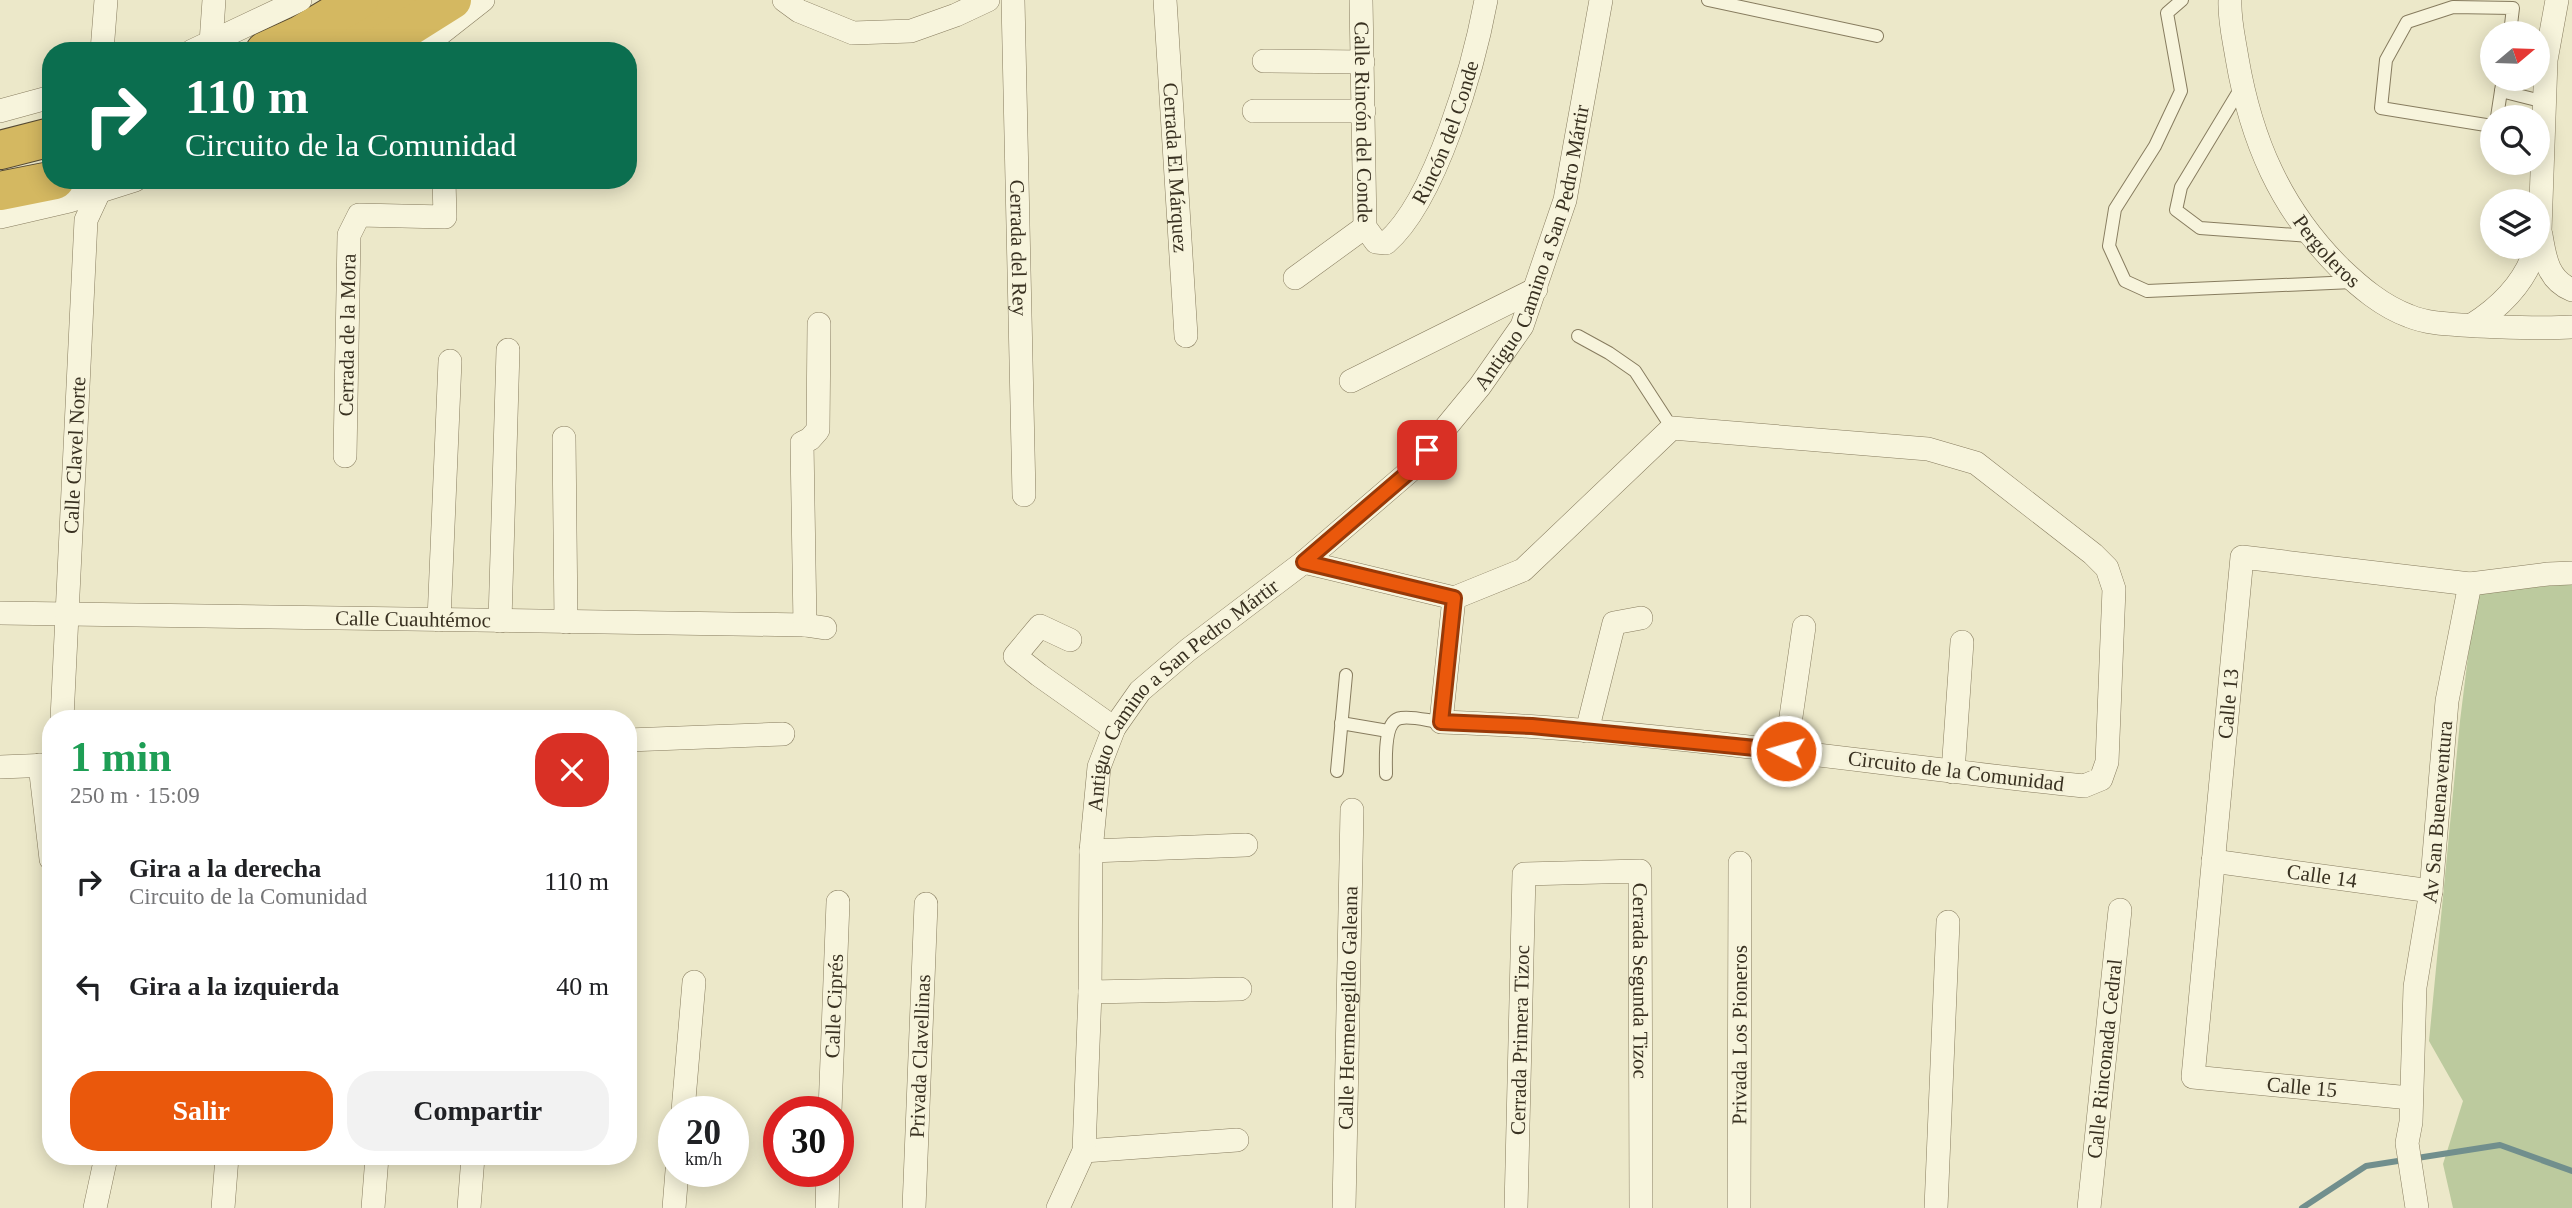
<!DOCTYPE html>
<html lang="es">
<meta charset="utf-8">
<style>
:root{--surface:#fff;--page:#f2f2f2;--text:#202124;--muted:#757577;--accent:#ea580c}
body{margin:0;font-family:"Times New Roman",serif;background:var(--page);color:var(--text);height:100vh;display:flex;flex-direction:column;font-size:26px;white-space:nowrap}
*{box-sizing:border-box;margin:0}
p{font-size:23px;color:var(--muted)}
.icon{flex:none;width:38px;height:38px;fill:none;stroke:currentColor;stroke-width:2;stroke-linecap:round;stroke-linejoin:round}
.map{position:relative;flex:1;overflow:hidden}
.details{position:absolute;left:42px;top:710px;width:595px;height:455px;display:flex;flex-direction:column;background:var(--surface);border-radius:28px;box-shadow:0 4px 18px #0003}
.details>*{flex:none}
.top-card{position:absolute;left:42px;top:42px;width:595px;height:147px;border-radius:28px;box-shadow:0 4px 18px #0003;background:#0b6e4f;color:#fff;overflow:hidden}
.needle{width:46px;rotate:71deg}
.fabs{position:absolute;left:2480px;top:21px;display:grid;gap:14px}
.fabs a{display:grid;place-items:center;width:70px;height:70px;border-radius:50%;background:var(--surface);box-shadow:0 4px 18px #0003;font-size:35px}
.speed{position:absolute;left:658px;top:1096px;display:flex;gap:14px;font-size:35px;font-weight:700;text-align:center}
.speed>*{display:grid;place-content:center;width:91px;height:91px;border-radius:50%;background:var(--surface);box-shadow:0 4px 18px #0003;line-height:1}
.speed small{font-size:18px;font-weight:400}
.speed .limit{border:10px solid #d22;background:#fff;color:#111}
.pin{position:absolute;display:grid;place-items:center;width:60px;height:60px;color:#fff;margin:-30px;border-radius:14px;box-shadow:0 4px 10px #0006}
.me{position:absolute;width:77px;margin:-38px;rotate:276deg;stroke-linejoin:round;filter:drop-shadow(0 0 5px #0008)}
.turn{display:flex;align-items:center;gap:24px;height:147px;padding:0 28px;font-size:32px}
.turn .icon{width:91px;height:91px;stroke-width:2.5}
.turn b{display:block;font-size:49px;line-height:60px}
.round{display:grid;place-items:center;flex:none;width:74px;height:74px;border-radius:28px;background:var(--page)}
.head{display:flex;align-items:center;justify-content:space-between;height:119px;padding:0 28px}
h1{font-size:42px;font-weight:700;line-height:52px;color:#1e9e55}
.primary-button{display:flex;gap:14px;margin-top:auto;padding:14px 28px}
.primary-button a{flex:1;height:80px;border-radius:28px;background:var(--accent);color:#fff;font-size:28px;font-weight:700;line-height:80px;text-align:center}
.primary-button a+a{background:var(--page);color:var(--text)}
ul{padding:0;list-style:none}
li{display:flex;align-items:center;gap:21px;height:105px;padding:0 28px}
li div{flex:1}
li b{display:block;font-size:26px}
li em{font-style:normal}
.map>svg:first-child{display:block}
.green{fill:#bcca9e}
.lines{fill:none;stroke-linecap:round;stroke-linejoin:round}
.stream{stroke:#718f8d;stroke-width:6}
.lane-casing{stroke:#877c5f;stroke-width:14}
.street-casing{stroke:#877c5f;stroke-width:24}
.highway-casing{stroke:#564a33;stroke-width:40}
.lane{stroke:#f7f4dc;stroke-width:12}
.street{stroke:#f7f4dc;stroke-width:23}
.highway{stroke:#d4b861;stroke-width:38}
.route-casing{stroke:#983908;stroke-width:18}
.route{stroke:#ea580c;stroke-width:12}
.labels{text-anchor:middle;stroke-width:5;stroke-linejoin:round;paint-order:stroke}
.street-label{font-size:21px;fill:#393121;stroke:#f4f1d9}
</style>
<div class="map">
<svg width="2572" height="1208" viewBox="0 0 2572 1208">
<rect width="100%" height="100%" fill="#ece8c9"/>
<polygon class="green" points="2572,584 2572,1208 2453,1208 2443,1164 2463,1101 2429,1041 2460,721 2476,592"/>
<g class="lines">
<polyline class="stream" points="2302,1208 2366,1166 2500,1145 2572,1171"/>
<g class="lane-casing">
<g id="lane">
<polyline points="1708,0 1877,36"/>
<polyline points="2182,0 2167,13 2181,91 2155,146 2115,209 2109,246 2125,281 2147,291 2353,282"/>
<polyline points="2503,79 2501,91 2545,102"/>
<polyline points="2242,86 2181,187 2176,210 2200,228 2310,236"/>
<polyline points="2497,117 2501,91"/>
<polyline points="2492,126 2381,108 2386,60 2407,22 2453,7 2513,8 2510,33"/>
<polyline points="1578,336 1609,353 1635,371 1672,428"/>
<polyline points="1341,723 1388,731"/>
<polyline points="1337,771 1346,675"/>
<path d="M1386 774C1386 760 1383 720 1401 718 1413 716 1429 721 1441 722"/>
</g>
</g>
<g class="street-casing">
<g id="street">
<polyline points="784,0 799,11 853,33 911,31 956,15 988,0"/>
<path id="s1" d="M1013 0 1024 495"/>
<path id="s2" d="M1165 0 1186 336"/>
<path id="s3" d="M1361 0 1365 227 1376 242 1386 243C1436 200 1474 65 1486 0"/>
<path id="s4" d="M2230 0C2229 19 2234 39 2237 58 2251 140 2280 208 2340 268 2360 287 2382 306 2409 316 2431 325 2454 324 2477 326 2509 327 2540 329 2572 327"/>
<polyline points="211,43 214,0"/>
<polyline points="102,51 106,0"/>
<polyline points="192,51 300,0"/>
<polyline points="412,51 441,33 483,0"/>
<polyline points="1264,61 1363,62"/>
<polyline points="0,111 51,97"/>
<polyline points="1254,111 1364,111"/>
<polyline points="0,217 69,201 135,180"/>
<path d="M2541 235C2545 259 2548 280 2572 290"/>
<polyline points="2538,241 2540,230 2546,60 2557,0"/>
<polyline points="1295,278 1365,227"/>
<path d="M2472 325C2502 306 2526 282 2536 247"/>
<polyline points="1351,381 1536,289"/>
<path d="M1672 428 1928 449 1976 463 2093 554 2107 568 2114 589 2107 762 2101 779 2084 786C1870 764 1656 729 1441 722L1454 598 1523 570Z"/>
<polyline points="564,438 566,622"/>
<path id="s5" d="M345 456 349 235 359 215 445 217 444 180"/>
<polyline points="1304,562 1454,598"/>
<path id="s6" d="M0 613 805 625 825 628"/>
<polyline points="439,620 450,361"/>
<polyline points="500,621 508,350"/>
<polyline points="805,625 802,443 810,439 818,430 819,324"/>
<polyline points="1070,640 1040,626 1015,656 1039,675 1114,728"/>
<path id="s7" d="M62 719 86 220 99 192"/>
<polyline points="1587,731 1614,623 1641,618"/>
<polyline points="628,740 783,734"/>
<polyline points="1786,751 1804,627"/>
<polyline points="40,765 51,859"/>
<polyline points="0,767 51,765"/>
<polyline points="1953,772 1962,642"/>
<polyline points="1091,851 1246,845"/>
<path id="s8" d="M2213 861 2431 891"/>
<polyline points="1090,992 1240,989"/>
<path id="s9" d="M2410 1098 2193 1077 2242 557 2470 584"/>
<polyline points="683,1111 694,982"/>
<path id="s10" d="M830 1111 838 902"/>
<polyline points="1084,1151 1237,1140"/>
<polyline points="95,1208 106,1157"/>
<polyline points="223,1208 227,1157"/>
<polyline points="373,1208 377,1157"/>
<polyline points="469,1208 473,1157"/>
<polyline points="674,1208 677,1171"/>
<polyline points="827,1208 828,1171"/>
<path id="s11" d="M914 1208 926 904"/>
<path id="s12" d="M1058 1208 1084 1151 1090 992 1091 851 1099 767 1114 728 1140 691 1188 650 1304 562 1410 471 1480 386 1522 326 1565 200 1601 0"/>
<path id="s13" d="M1344 1208 1352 810"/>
<path id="s14" d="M1516 1208 1524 874 1640 871 1641 1208"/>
<path id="s15" d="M1739 1208 1740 863"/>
<polyline points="1936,1208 1948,922"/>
<path id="s16" d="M2089 1208 2120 910"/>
<path id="s17" d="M2417 1208 2407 1143 2411 1122 2415 987 2431 891 2447 701 2470 584 2548 574 2572 573"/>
</g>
</g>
<g class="highway-casing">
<g id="highway">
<polyline points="335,40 373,20 402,0"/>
<polyline points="265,51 300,35 359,0"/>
<polyline points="371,51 452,0"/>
<polyline points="0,150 51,137"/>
<polyline points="0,191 55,180"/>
</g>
</g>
<use href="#lane" class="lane"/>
<use href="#street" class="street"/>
<use href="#highway" class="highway"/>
</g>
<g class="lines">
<g class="route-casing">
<polyline id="route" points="1427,450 1410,471 1304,562 1454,598 1441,722 1532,726 1786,751"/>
</g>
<use href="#route" class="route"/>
</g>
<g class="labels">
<g class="street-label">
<text dy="7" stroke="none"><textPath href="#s3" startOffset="122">Calle Rincón del Conde</textPath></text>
<text dy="7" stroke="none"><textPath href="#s3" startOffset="383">Rincón del Conde</textPath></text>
<text dy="7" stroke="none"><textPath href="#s2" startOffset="168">Cerrada El Márquez</textPath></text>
<text dy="7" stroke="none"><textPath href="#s12" startOffset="1143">Antiguo Camino a San Pedro Mártir</textPath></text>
<text dy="7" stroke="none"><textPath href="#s1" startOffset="248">Cerrada del Rey</textPath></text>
<text dy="7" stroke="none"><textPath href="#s4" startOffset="275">Pergoleros</textPath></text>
<text dy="7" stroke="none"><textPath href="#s5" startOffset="121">Cerrada de la Mora</textPath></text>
<text dy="7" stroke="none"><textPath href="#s7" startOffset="264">Calle Clavel Norte</textPath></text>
<text dy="7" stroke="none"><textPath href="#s6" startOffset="413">Calle Cuauhtémoc</textPath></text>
<text dy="7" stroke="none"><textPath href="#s12" startOffset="555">Antiguo Camino a San Pedro Mártir</textPath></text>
<text dy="7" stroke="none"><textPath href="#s9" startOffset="593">Calle 13</textPath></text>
<text transform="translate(1956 771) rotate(7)" y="7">Circuito de la Comunidad</text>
<text dy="7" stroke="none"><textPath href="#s17" startOffset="399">Av San Buenaventura</textPath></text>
<text dy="7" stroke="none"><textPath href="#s8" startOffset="110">Calle 14</textPath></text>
<text dy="7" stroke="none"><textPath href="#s14" startOffset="560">Cerrada Segunda Tizoc</textPath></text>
<text dy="7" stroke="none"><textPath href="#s10" startOffset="105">Calle Ciprés</textPath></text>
<text dy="7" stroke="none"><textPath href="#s13" startOffset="200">Calle Hermenegildo Galeana</textPath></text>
<text dy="7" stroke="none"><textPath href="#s15" startOffset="173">Privada Los Pioneros</textPath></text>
<text dy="7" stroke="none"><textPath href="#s14" startOffset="168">Cerrada Primera Tizoc</textPath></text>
<text dy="7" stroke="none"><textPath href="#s11" startOffset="152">Privada Clavellinas</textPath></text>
<text dy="7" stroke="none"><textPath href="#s16" startOffset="150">Calle Rinconada Cedral</textPath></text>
<text transform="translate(2302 1087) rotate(5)" y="7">Calle 15</text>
</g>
</g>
</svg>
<div class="fabs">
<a><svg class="needle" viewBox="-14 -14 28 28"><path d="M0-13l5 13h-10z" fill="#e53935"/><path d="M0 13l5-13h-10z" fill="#757577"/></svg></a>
<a><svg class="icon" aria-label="search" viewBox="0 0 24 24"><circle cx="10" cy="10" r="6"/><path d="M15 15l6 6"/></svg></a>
<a><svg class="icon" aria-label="layers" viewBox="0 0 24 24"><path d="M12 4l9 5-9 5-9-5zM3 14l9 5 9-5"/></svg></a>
</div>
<div class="speed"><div>20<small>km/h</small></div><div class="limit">30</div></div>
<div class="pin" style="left:1427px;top:450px;background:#d93025"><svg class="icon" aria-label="arrive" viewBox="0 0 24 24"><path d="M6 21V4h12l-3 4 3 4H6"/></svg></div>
<svg class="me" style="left:1786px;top:751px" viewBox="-20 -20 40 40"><circle r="17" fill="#ea580c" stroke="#fff" stroke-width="3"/><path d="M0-11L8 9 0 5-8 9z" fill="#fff"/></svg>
<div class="top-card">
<div class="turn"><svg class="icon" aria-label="right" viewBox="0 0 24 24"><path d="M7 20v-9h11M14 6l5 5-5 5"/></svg><div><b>110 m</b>Circuito de la Comunidad</div></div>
</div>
<section class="details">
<div class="head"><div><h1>1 min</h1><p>250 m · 15:09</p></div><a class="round" style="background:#d93025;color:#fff"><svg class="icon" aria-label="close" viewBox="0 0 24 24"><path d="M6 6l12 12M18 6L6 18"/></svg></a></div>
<ul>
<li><svg class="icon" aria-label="right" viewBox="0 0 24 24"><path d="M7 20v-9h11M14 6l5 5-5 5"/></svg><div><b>Gira a la derecha</b><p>Circuito de la Comunidad</p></div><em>110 m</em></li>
<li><svg class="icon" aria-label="left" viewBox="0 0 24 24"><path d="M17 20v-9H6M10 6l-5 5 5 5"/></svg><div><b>Gira a la izquierda</b></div><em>40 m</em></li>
</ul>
<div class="primary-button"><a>Salir</a><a>Compartir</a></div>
</section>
</div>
